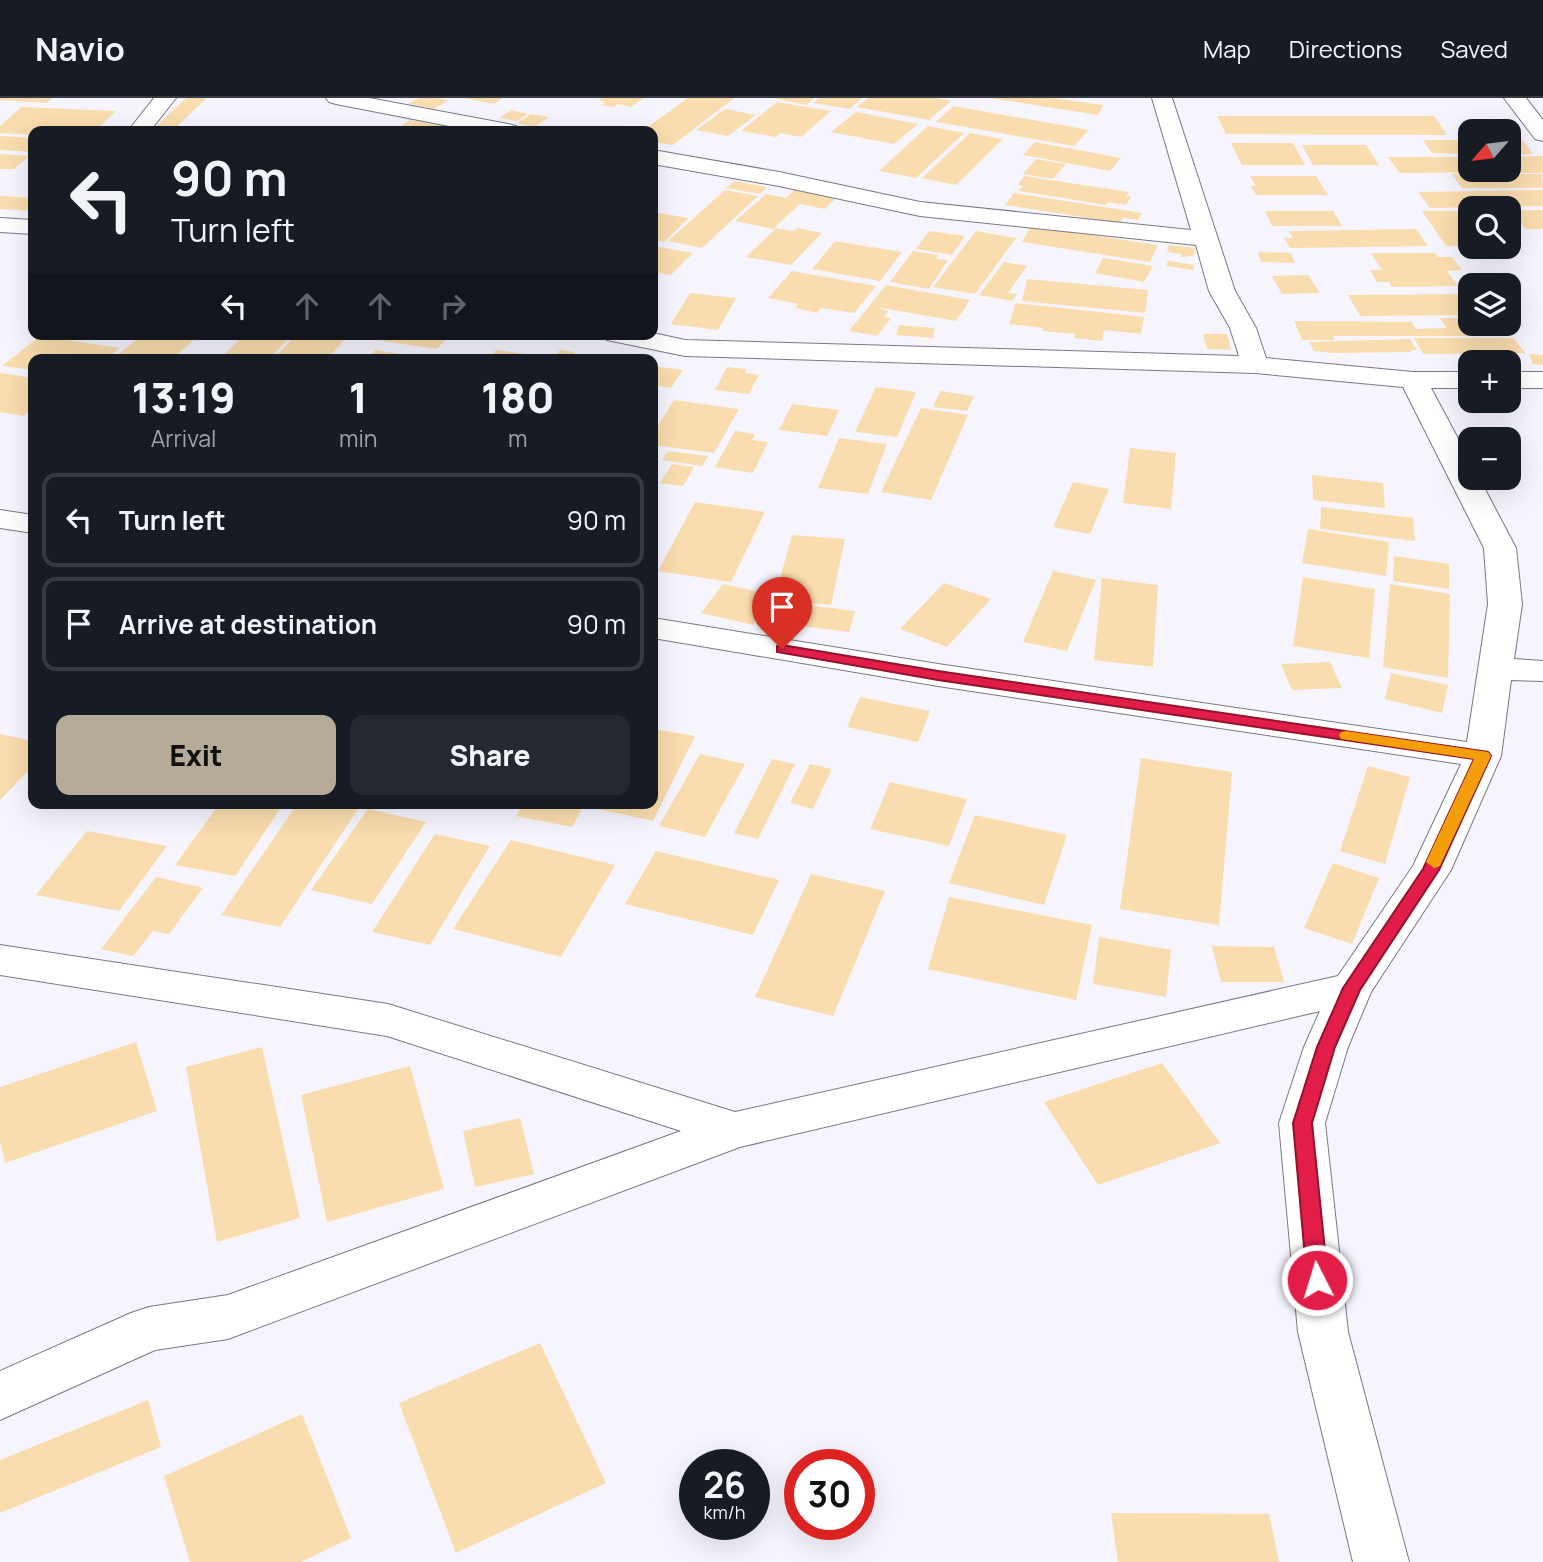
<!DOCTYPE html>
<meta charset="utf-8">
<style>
:root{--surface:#171b24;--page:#242831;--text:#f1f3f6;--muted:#9ea1a6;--line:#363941;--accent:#b6ab98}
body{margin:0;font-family:Manrope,sans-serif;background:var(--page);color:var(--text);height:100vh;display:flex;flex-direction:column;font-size:26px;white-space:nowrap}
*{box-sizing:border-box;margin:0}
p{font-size:23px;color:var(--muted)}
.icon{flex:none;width:38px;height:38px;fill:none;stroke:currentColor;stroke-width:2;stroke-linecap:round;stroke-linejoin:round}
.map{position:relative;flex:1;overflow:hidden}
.sheet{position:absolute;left:28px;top:256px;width:630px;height:455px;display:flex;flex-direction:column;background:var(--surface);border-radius:14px;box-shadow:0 7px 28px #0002}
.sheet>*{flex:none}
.banner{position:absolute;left:28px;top:28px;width:630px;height:214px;border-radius:14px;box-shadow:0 7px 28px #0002;background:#171b24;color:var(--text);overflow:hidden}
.needle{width:46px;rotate:242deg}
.fabs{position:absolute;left:1458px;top:21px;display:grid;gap:14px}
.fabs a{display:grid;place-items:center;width:63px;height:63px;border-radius:14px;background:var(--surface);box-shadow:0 7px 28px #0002;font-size:35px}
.speed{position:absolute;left:679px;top:1351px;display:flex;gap:14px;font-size:35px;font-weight:700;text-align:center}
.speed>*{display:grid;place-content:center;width:91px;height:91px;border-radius:50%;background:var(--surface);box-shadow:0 7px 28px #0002;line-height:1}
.speed small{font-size:18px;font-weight:400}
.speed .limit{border:10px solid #d22;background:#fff;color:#111}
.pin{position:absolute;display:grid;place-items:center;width:60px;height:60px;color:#fff;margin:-72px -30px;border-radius:50% 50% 50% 0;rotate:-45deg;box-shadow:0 0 7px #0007}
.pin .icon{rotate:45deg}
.me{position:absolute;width:77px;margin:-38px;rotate:355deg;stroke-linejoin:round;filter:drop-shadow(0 0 5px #0008)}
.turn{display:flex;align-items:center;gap:24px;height:147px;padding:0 28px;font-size:32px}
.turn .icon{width:91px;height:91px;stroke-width:2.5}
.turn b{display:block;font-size:49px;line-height:60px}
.lanes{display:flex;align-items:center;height:66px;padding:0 28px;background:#0003;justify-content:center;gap:35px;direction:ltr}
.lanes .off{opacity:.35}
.eta{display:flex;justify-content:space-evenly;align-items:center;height:119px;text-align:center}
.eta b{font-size:42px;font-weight:800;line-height:49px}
.cta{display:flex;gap:14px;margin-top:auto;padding:14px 28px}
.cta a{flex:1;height:80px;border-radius:14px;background:var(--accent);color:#111;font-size:28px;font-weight:800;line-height:80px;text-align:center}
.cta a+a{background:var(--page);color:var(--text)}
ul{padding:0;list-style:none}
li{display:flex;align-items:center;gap:21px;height:94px;margin:0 14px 10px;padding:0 14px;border:4px solid var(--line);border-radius:14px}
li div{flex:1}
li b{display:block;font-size:26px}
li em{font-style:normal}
header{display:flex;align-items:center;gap:42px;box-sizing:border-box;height:98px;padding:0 35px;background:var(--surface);border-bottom:2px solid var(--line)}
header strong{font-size:33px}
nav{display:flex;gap:38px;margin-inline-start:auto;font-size:24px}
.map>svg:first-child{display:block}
.building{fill:#faddae}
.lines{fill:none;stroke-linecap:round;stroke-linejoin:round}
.minor-casing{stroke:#7a7885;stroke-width:2}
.minor{fill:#fff;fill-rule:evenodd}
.route{fill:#e11d48;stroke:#92132f;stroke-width:2}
.slow{fill:#f59e0b}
</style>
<header>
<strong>Navio</strong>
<nav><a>Map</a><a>Directions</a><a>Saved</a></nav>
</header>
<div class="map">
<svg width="1543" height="1464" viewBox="0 0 1543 1464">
<rect width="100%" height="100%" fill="#f6f5fe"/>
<g class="building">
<polygon points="0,0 53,0 46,5 0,2"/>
<polygon points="186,0 207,0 172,33 151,33"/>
<polygon points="419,0 436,0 449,2 434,11 408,6"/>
<polygon points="465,0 503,0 494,6"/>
<polygon points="602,0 644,0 631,9 618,6 613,9 601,7 606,4 598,2"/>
<polygon points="688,0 734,0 673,47 653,44 653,33 642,33"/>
<polygon points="774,0 814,0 806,7"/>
<polygon points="819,0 862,0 850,11 813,5"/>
<polygon points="868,0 936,0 951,3 929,22 857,9"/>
<polygon points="990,0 1051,0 1104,7 1098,17"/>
<polygon points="777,4 831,13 801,39 780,35 776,39 741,33"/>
<polygon points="953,8 1089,32 1074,48 936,24"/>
<polygon points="21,9 116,13 95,33 33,33 33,37 0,35 0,28"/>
<polygon points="725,11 756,17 728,38 696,32"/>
<polygon points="511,12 528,16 517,23 500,20"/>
<polygon points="856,14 918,26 894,46 831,34"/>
<polygon points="531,16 549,19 534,29 517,25"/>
<polygon points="1217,18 1434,18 1447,37 1226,36"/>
<polygon points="410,22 467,32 467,33 394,33"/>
<polygon points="928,28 964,35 916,80 879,73"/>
<polygon points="970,35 1003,41 956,87 922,80"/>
<polygon points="0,38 33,40 33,54 0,52"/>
<polygon points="1423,42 1470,42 1470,56 1432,55"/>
<polygon points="1508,42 1523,42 1533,56 1508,56"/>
<polygon points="1035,44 1121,60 1110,73 1023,57"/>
<polygon points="1231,45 1293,45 1305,67 1242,67"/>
<polygon points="1302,47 1366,47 1379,67 1313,67"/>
<polygon points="0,56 29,58 14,71 0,71"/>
<polygon points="1543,58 1543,75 1505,75 1503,72 1508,72 1508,59"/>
<polygon points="1388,59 1470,59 1470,72 1501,72 1503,74 1400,75"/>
<polygon points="1036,61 1066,66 1053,81 1023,76"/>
<polygon points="1452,76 1542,76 1543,90 1462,90"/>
<polygon points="1024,78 1129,94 1126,98 1131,99 1126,107 1108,104 1106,107 1019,93 1023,88 1018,87"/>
<polygon points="1250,78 1316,78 1328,97 1256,97 1251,88 1256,88"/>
<polygon points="734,83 767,89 760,96 726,90"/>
<polygon points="725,92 758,98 702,150 668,143"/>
<polygon points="794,92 836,100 825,111 800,106 773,131 735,123 766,96 786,100"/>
<polygon points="1543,92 1543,108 1430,110 1418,94"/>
<polygon points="1014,95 1142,115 1138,122 1123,120 1120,125 1005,107"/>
<polygon points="0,98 33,100 33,113 0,111"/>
<polygon points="1511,112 1543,112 1543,131 1525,131"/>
<polygon points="1265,113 1333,113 1342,128 1272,128"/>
<polygon points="1422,113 1470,113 1470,148 1446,148"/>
<polygon points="653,114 689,120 664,144 653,142"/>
<polygon points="1031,128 1158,147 1150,164 1022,144"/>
<polygon points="776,130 794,133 797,130 822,135 791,167 746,159"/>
<polygon points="1416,131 1428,148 1290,150 1284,140 1293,140 1289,133"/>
<polygon points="929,133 965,138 952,157 916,151"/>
<polygon points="976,133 1016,140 975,196 933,189"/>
<polygon points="835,143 902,154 880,183 812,171"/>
<polygon points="1169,147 1195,150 1193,158 1181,159 1181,156 1167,154"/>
<polygon points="653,148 693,155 671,177 653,174"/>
<polygon points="913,153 939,157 936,161 948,162 929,191 890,184"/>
<polygon points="1258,154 1291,155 1295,165 1261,164"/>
<polygon points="1371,155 1435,155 1438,159 1452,159 1462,172 1447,173 1458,188 1392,189 1389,184 1377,184 1370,172 1382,172"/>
<polygon points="1103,160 1153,168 1144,184 1095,175"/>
<polygon points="1168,163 1195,167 1193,172 1166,168"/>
<polygon points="1004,164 1027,168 1008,195 1017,196 1012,203 979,197"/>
<polygon points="792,173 876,188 854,215 821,210 817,215 795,210 799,206 768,200"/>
<polygon points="1308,177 1320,195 1282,196 1272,178"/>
<polygon points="1027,181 1148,192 1145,215 1022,203"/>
<polygon points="886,187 970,202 956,223 876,209 888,213 884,219 891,220 877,238 849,233"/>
<polygon points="690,195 736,200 718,232 671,226"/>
<polygon points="1470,196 1470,217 1360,218 1348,197"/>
<polygon points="1016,205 1144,219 1141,236 1104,232 1102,243 1074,240 1075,236 1043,233 1043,230 1009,226"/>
<polygon points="1440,220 1470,220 1470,226 1501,226 1509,238 1333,238 1335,242 1302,242 1294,223 1412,224 1416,231 1447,230"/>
<polygon points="899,227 935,230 933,240 896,237"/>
<polygon points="144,236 157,236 194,242 172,261 112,261"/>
<polygon points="245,236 293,236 269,261 220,261"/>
<polygon points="297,236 324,236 322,238 345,241 327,261 273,261"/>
<polygon points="389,236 437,236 449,238 437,251 382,243"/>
<polygon points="1203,236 1227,236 1231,252 1207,251"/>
<polygon points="40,238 120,250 106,261 33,261 33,272 2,268"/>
<polygon points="1414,240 1514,240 1525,255 1423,256"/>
<polygon points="1410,241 1417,252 1410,252 1412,254 1334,255 1314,253 1309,244"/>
<polygon points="376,252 418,259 418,261 366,261"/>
<polygon points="496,252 541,258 539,261 488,261"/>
<polygon points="560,252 575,254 569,261 552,261"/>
<polygon points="1529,256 1543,257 1543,267 1533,266"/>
<polygon points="653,268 683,272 671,290 653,287"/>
<polygon points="727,269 746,271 745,275 759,277 749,296 715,292"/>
<polygon points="0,275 33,280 33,310 24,318 0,314"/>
<polygon points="876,289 916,294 897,339 855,334"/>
<polygon points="940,293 974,298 967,313 933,309"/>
<polygon points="674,302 739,311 714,355 653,347 653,336"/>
<polygon points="792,306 839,312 827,338 779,332"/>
<polygon points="921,310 968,317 931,402 881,394"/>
<polygon points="735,333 755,336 752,342 768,344 753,375 715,369"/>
<polygon points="839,340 887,346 868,396 818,390"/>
<polygon points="1130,350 1176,355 1171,411 1123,405"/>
<polygon points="668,353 708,358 702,368 662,362"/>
<polygon points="672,366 694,369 683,388 660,385"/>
<polygon points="1312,377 1383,385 1385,410 1313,402"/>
<polygon points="1073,384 1109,391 1090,436 1053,429"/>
<polygon points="695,404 765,414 731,484 658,473"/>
<polygon points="1321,409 1413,420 1415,443 1320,431"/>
<polygon points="1308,431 1389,444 1386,478 1302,465"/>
<polygon points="792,437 845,441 831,507 774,502"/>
<polygon points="1394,458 1449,466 1449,491 1393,483"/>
<polygon points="1053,473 1096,482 1067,553 1023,544"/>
<polygon points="1303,479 1375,491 1369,560 1293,548"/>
<polygon points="1102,480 1158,487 1153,569 1094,562"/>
<polygon points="944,485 991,501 947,549 900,531"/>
<polygon points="723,486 773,497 753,527 701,515"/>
<polygon points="1390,486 1450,496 1448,580 1383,569"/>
<polygon points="775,503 855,513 849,534 768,524"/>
<polygon points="1330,564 1342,590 1292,592 1281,566"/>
<polygon points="1391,575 1448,587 1442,615 1385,601"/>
<polygon points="860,599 930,613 918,644 847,629"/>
<polygon points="653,631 695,638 653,723 593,710 596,705 653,705"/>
<polygon points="0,636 33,643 33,668 0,702"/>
<polygon points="700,656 745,666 705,739 659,728"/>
<polygon points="1141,660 1232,674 1219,827 1120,811"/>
<polygon points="772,661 795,666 758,741 734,735"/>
<polygon points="810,666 832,671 813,711 790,705"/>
<polygon points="1368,668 1410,679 1385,766 1340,753"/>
<polygon points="890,684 967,701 949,748 870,731"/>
<polygon points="220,705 284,705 235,778 175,767"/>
<polygon points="298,705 362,705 280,829 221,817"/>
<polygon points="524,705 585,705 572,729 516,718"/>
<polygon points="368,711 426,724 372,806 311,792"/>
<polygon points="975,717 1067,737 1044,807 949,785"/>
<polygon points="87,733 167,748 119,813 36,797"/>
<polygon points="435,736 490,748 430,847 372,834"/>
<polygon points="511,742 615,767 561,859 453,831"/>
<polygon points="656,753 779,782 753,837 625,806"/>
<polygon points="1333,765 1379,780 1352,846 1304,830"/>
<polygon points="811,776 885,793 833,918 755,899"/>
<polygon points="156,779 203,790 169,836 153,833 133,858 101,851"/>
<polygon points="949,799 1092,827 1076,902 928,871"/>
<polygon points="1099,839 1171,852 1166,899 1093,886"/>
<polygon points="1212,848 1274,849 1284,884 1221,884"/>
<polygon points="136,944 157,1013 5,1065 0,1043 0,989"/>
<polygon points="262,949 300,1120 217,1144 186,969"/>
<polygon points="1162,965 1220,1045 1098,1087 1044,1004"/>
<polygon points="410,968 444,1091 327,1124 301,997"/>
<polygon points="520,1020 534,1076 475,1089 463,1033"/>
<polygon points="540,1245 606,1385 456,1455 399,1305"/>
<polygon points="148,1302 161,1349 0,1415 0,1362"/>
<polygon points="302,1316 351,1440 301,1464 190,1464 164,1378"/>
<polygon points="1111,1415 1269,1416 1279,1464 1118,1464"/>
</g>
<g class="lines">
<g class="minor-casing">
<g id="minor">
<polygon points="154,0 176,0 150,33 128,33"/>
<polygon points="326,0 369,0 508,26 516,28 519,33 475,33 336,6 329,4"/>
<polygon points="1152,0 1172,0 1235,193 1256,230 1266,260 1413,274 1470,274 1470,290 1431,290 1470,363 1470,380 1479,380 1516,450 1522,506 1514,561 1543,563 1543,583 1511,582 1501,658 1451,772 1371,894 1348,949 1325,1025 1348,1234 1409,1464 1353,1464 1298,1234 1279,1025 1304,949 1320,913 740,1049 228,1241 155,1252 0,1322 0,1273 131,1215 149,1209 228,1197 681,1033 387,938 0,877 0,847 388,906 735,1014 1338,878 1413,768 1461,666 938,588 653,540 653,520 938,566 1467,644 1488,506 1484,450 1403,289 1255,275 685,258 607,242 603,236 653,235 685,242 1239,258 1230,230 1209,193 1196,147 920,118 779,88 653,66 653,52 779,74 920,104 1191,132"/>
<polygon points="1504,0 1526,0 1543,22 1543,43 1535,41"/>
<polygon points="0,120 33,122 33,136 0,134"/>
<rect x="1508" y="274" width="35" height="16"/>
<polygon points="0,412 33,417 33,435 0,430"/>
</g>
</g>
<use href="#minor" class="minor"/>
</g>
<polygon class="route" points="782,547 938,573 1488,654 1491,658 1439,772 1360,892 1335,949 1312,1025 1328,1182 1325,1188 1317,1191 1310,1188 1307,1182 1293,1025 1317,949 1343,890 1423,771 1474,661 938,582 777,554 777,548"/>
<polygon class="slow" points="1346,633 1488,654 1491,658 1440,768 1434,770 1426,764 1474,661 1341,641 1339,637 1341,634"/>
</svg>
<div class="fabs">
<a><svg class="needle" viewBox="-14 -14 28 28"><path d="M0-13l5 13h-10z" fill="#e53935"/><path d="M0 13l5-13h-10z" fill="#9ea1a6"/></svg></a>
<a><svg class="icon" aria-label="search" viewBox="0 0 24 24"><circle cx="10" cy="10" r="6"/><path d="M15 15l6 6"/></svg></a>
<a><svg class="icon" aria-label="layers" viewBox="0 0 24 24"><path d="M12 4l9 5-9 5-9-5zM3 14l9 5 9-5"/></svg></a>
<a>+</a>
<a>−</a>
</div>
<div class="speed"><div>26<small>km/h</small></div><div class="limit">30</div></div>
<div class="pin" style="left:782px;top:551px;background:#d93025"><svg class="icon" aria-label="arrive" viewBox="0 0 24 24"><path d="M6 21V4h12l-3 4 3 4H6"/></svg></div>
<svg class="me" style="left:1317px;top:1182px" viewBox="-20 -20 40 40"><circle r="17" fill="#e11d48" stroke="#fff" stroke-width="3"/><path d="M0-11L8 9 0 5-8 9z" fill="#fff"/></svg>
<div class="banner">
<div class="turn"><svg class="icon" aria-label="left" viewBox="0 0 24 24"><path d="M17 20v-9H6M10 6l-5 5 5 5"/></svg><div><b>90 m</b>Turn left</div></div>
<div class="lanes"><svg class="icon" aria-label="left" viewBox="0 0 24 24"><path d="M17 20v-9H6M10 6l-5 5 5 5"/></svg><svg class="icon off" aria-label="ahead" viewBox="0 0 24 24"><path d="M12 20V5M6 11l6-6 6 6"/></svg><svg class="icon off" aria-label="ahead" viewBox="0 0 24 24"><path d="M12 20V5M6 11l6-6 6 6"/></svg><svg class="icon off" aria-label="right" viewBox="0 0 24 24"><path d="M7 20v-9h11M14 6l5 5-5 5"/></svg></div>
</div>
<section class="sheet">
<div class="eta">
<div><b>13:19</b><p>Arrival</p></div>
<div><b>1</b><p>min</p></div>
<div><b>180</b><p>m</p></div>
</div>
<ul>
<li><svg class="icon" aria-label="left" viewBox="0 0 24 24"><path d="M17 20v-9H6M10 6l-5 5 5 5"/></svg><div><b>Turn left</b></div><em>90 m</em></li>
<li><svg class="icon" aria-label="arrive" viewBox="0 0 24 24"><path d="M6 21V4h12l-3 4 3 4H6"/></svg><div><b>Arrive at destination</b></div><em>90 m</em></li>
</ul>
<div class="cta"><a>Exit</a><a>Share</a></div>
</section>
</div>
